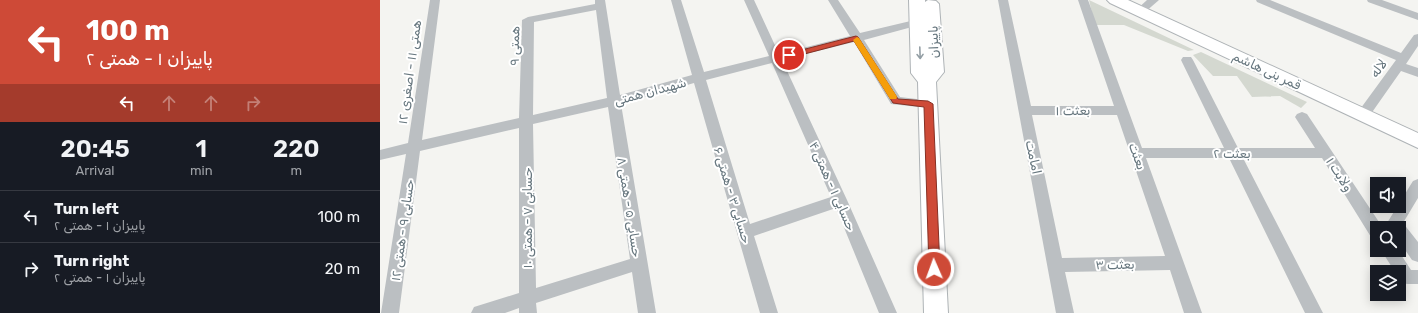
<!DOCTYPE html>
<meta charset="utf-8">
<style>
:root{--surface:#171b24;--page:#242831;--text:#f1f3f6;--muted:#9ea1a6;--line:#363941}
body{margin:0;font-family:Rubik,"Noto Sans Arabic",sans-serif;background:var(--page);color:var(--text);height:100vh;display:flex;flex-direction:column;font-size:15px;white-space:nowrap}
*{box-sizing:border-box;margin:0}
p{font-size:13px;color:var(--muted)}
.icon{flex:none;width:22px;height:22px;fill:none;stroke:currentColor;stroke-width:2;stroke-linecap:round;stroke-linejoin:round}
.map{position:relative;flex:1;overflow:hidden}
.side{display:flex;flex-direction:column;background:var(--surface);width:380px}
.side>*{flex:none}
.hud{background:#ce4a37;color:#fff;overflow:hidden}
.buttons{position:absolute;left:990px;top:177px;display:grid;gap:8px}
.buttons a{display:grid;place-items:center;width:36px;height:36px;border-radius:0px;background:var(--surface);box-shadow:0 2px 10px #0003;font-size:20px}
.pin{position:absolute;display:grid;place-items:center;width:34px;height:34px;color:#fff;margin:-17px;border:2px solid #fff;border-radius:50%;box-shadow:0 1px 4px #0007}
.me{position:absolute;width:44px;margin:-22px;rotate:358deg;stroke-linejoin:round;filter:drop-shadow(0 0 3px #0008)}
.turn{display:flex;align-items:center;gap:14px;height:84px;padding:0 20px;font-size:18px}
.turn .icon{width:52px;height:52px;stroke-width:2.5}
.turn b{display:block;font-size:28px;line-height:34px}
.lanes{display:flex;align-items:center;height:38px;padding:0 20px;background:#0003;justify-content:center;gap:20px;direction:ltr}
.lanes .off{opacity:.35}
.eta{display:flex;justify-content:space-evenly;align-items:center;height:68px;text-align:center}
.eta b{font-size:24px;font-weight:600;line-height:28px}
ul{padding:0;list-style:none}
li{display:flex;align-items:center;gap:12px;height:52px;padding:0 20px;border-top:1px solid var(--line)}
li div{flex:1}
li b{display:block;font-size:15px}
li em{font-style:normal}
main{display:flex;flex:1;min-height:0}
.map>svg:first-child{display:block}
.green{fill:#d4d8d0}
.lines{fill:none;stroke-linecap:round;stroke-linejoin:round}
.secondary-casing{stroke:#aeb3b6;stroke-width:2}
.street{fill:#bbbfc2;fill-rule:evenodd}
.secondary{fill:#fff;fill-rule:evenodd}
.oneway{stroke:#949fa5}
.route{fill:#ce4a37;stroke:#863024}
.slow{fill:#f59e0b}
.labels{text-anchor:middle;stroke-width:4;stroke-linejoin:round;paint-order:stroke}
.street-label{font-size:13px;fill:#66767e;stroke:#fff}
</style>
<main>
<section class="side">
<div class="hud">
<div class="turn"><svg class="icon" aria-label="left" viewBox="0 0 24 24"><path d="M17 20v-9H6M10 6l-5 5 5 5"/></svg><div><b>100 m</b>پاییزان ۱ - همتی ۲</div></div>
<div class="lanes"><svg class="icon" aria-label="left" viewBox="0 0 24 24"><path d="M17 20v-9H6M10 6l-5 5 5 5"/></svg><svg class="icon off" aria-label="ahead" viewBox="0 0 24 24"><path d="M12 20V5M6 11l6-6 6 6"/></svg><svg class="icon off" aria-label="ahead" viewBox="0 0 24 24"><path d="M12 20V5M6 11l6-6 6 6"/></svg><svg class="icon off" aria-label="right" viewBox="0 0 24 24"><path d="M7 20v-9h11M14 6l5 5-5 5"/></svg></div>
</div>
<div class="eta">
<div><b>20:45</b><p>Arrival</p></div>
<div><b>1</b><p>min</p></div>
<div><b>220</b><p>m</p></div>
</div>
<ul>
<li><svg class="icon" aria-label="left" viewBox="0 0 24 24"><path d="M17 20v-9H6M10 6l-5 5 5 5"/></svg><div><b>Turn left</b><p>پاییزان ۱ - همتی ۲</p></div><em>100 m</em></li>
<li><svg class="icon" aria-label="right" viewBox="0 0 24 24"><path d="M7 20v-9h11M14 6l5 5-5 5"/></svg><div><b>Turn right</b><p>پاییزان ۱ - همتی ۲</p></div><em>20 m</em></li>
</ul>
</section>
<div class="map">
<svg width="1038" height="313" viewBox="0 0 1038 313">
<rect width="100%" height="100%" fill="#f4f4f1"/>
<g class="green">
<polygon points="709,0 814,50 808,51 744,25 715,25"/>
<polygon points="821,52 927,102 921,108 900,96 872,97 857,76 833,76 813,55"/>
</g>
<g class="lines">
<g class="secondary-casing">
<g id="secondary">
<polygon points="529,0 545,0 545,2 548,0 556,1 559,4 564,72 556,82 568,313 544,313 538,82 531,73"/>
<polygon points="727,0 748,0 1038,133 1038,148 730,3"/>
</g>
</g>
<g class="street">
<path d="M50 0H60L42 140 139 118 142 20 148 17 215 4V0H225L240 95 312 75 291 0H301L324 72 389 56 364 0H374L399 54 470 36 448 0H458L480 33 539 19 543 20 545 22 543 24 484 40 520 97 553 101 554 104 553 107 548 108 511 104 474 42 402 60 467 200 517 313H499L456 208 374 236 398 313H380L314 83 241 104 276 313H258L252 272 156 303 157 313H139V308L125 313H91L94 307 139 293V128L40 151 19 313H1L26 154 0 160V150L28 143ZM216 10 227 98 153 115 154 22ZM392 63 451 197 370 224 326 80ZM228 107 250 259 156 288 153 124Z"/>
<path d="M618 0H628L651 106H734L698 0H708L762 148H844L801 60 803 57H811L813 60 858 148H935L915 117 917 114 922 112 927 114 1003 228H997V239L991 237 942 158H863L943 313H925L849 158H766L822 313H804L790 270 685 272 694 313H676ZM652 115H737L785 256 682 258Z"/>
<polygon points="767,0 779,0 764,13 756,13 755,11"/>
<polygon points="876,0 890,0 1021,53 1034,35 1038,34 1038,46 1026,64 1038,68 1038,77 1021,71 988,118 983,120 978,118 976,115 978,112 1016,60 877,2"/>
<polygon points="987,0 1002,0 1038,13 1038,20 988,2"/>
<polygon points="1038,179 1038,198 1023,223 1038,242 1038,262 1032,260 1019,241 1019,228 1010,228 1007,223 1033,181"/>
<path d="M1001 250H1018L1031 270H1038V284C1026 284 1019 286 1019 272H1015Z"/>
</g>
<use href="#secondary" class="secondary"/>
</g>
<defs><path id="oneway-shaft" d="M-6 0H5M1.5-3L5.5 0L1.5 3" fill="none" stroke-width="1.6" stroke-linecap="round" stroke-linejoin="round"/></defs>
<use class="oneway" href="#oneway-shaft" transform="translate(540 53) rotate(88)"/>
<polygon class="route" points="476,36 478,37 518,99 548,101 553,104 560,269 558,272 554,273 550,272 549,269 544,107 513,103 474,41 409,58 405,55 406,54"/>
<polygon class="slow" points="477,37 479,38 516,95 517,97 516,99 510,99 473,40"/>
<g class="labels">
<g class="street-label">
<text transform="translate(553 42) rotate(-92)" y="5">پاییزان</text>
<text transform="translate(134 46) rotate(-89)" y="5">همتی ۹</text>
<text transform="translate(998 68) rotate(-54)" y="5">لاله</text>
<text transform="translate(887 70) rotate(25)" y="5">قمر بنی هاشم</text>
<text transform="translate(29 72) rotate(-82)" y="5">همتی ۱۱ - اصغری ۱۲</text>
<text transform="translate(270 91) rotate(-15)" y="5">شهیدان همتی</text>
<text transform="translate(693 110) rotate(-1)" y="5">بعثت ۱</text>
<text x="852" y="158">بعثت ۲</text>
<text transform="translate(758 156) rotate(70)" y="5">بعثت</text>
<text transform="translate(654 157) rotate(78)" y="5">امامت</text>
<text transform="translate(960 174) rotate(57)" y="5">ولایت ۱</text>
<text transform="translate(453 186) rotate(66)" y="5">حسابی ۱ - همتی ۴</text>
<text transform="translate(353 195) rotate(73)" y="5">حسابی ۳ - همتی ۶</text>
<text transform="translate(250 207) rotate(81)" y="5">حسابی ۵ - همتی ۸</text>
<text transform="translate(147 218) rotate(-90)" y="5">حسابی ۷ - همتی ۱۰</text>
<text transform="translate(22 230) rotate(-82)" y="5">حسابی ۹ - همتی ۱۲</text>
<text transform="translate(735 264) rotate(-1)" y="5">بعثت ۳</text>
</g>
</g>
</svg>
<div class="buttons">
<a><svg class="icon" aria-label="sound" viewBox="0 0 24 24"><path d="M4 9h4l5-4v14l-5-4H4zM17 9q2 3 0 6"/></svg></a>
<a><svg class="icon" aria-label="search" viewBox="0 0 24 24"><circle cx="10" cy="10" r="6"/><path d="M15 15l6 6"/></svg></a>
<a><svg class="icon" aria-label="layers" viewBox="0 0 24 24"><path d="M12 4l9 5-9 5-9-5zM3 14l9 5 9-5"/></svg></a>
</div>
<div class="pin" style="left:409px;top:55px;background:#d93025"><svg class="icon" aria-label="arrive" viewBox="0 0 24 24"><path d="M6 21V4h12l-3 4 3 4H6"/></svg></div>
<svg class="me" style="left:554px;top:269px" viewBox="-20 -20 40 40"><circle r="17" fill="#ce4a37" stroke="#fff" stroke-width="3"/><path d="M0-11L8 9 0 5-8 9z" fill="#fff"/></svg>
</div>
</main>
